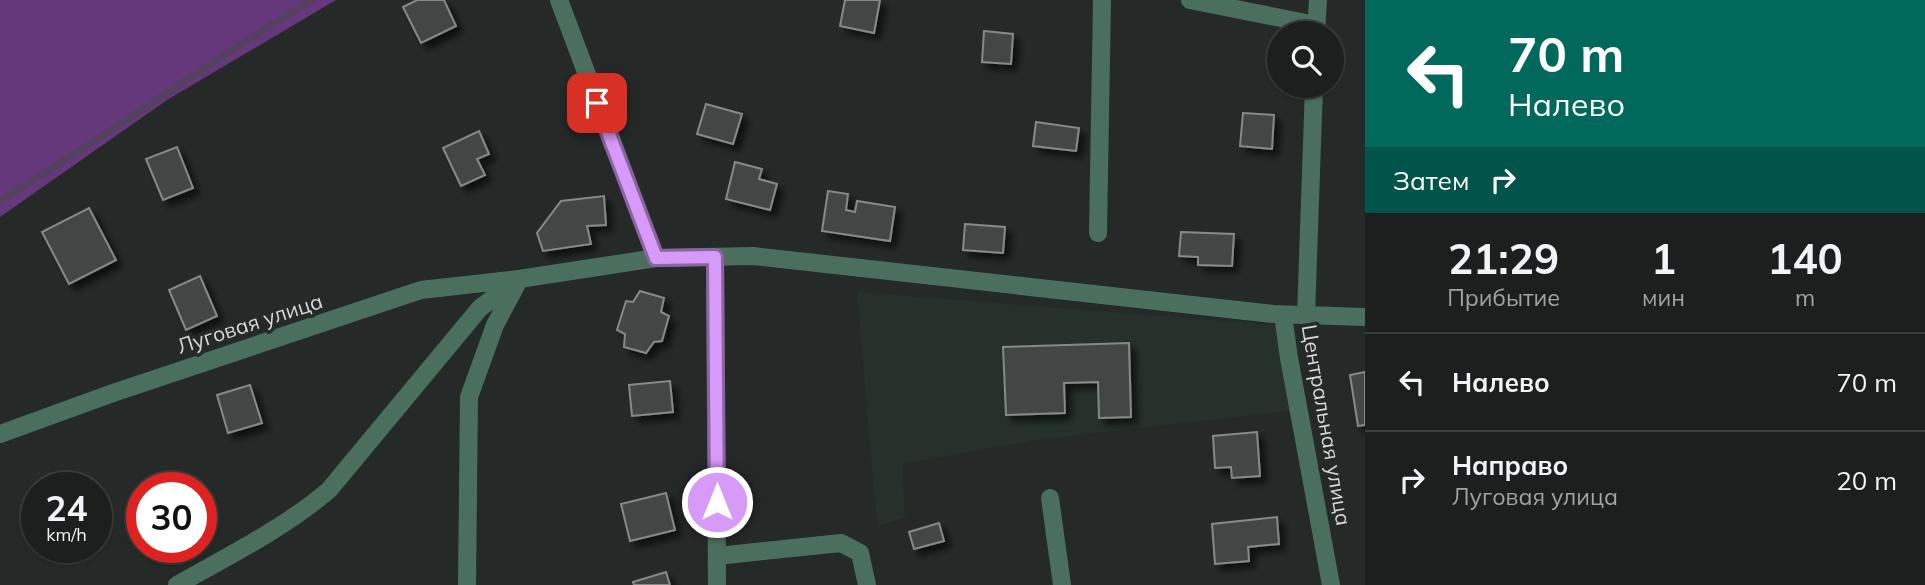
<!DOCTYPE html>
<html lang="ru">
<meta charset="utf-8">
<style>
:root{--surface:#1c1f1d;--page:#292c2a;--text:#f1f3f6;--muted:#a0a2a4;--line:#3a3d3b}
body{margin:0;font-family:Mulish,sans-serif;background:var(--page);color:var(--text);height:100vh;display:flex;flex-direction:column;font-size:26px;white-space:nowrap}
*{box-sizing:border-box;margin:0}
p{font-size:23px;color:var(--muted)}
.icon{flex:none;width:38px;height:38px;fill:none;stroke:currentColor;stroke-width:2;stroke-linecap:round;stroke-linejoin:round}
.map{position:relative;flex:1;overflow:hidden}
.drawer{display:flex;flex-direction:column;background:var(--surface);width:560px}
.drawer>*{flex:none}
.top-card{background:#00695c;color:#fff;overflow:hidden}
.buttons{position:absolute;left:1267px;top:21px;display:grid;gap:14px}
.buttons a{display:grid;place-items:center;width:77px;height:77px;border-radius:50%;background:var(--surface);box-shadow:0 2px 5px #0004,0 0 0 2px var(--line);font-size:35px}
.speed{position:absolute;left:21px;top:472px;display:flex;gap:14px;font-size:35px;font-weight:700;text-align:center}
.speed>*{display:grid;place-content:center;width:91px;height:91px;border-radius:50%;background:var(--surface);box-shadow:0 2px 5px #0004,0 0 0 2px var(--line);line-height:1}
.speed small{font-size:18px;font-weight:400}
.speed .limit{border:10px solid #d22;background:#fff;color:#111}
.pin{position:absolute;display:grid;place-items:center;width:60px;height:60px;color:#fff;margin:-30px;border-radius:14px;box-shadow:0 4px 10px #0006}
.me{position:absolute;width:77px;margin:-38px;rotate:0deg;stroke-linejoin:round;filter:drop-shadow(0 0 5px #0008)}
.turn{display:flex;align-items:center;gap:24px;height:147px;padding:0 28px;font-size:32px}
.turn .icon{width:91px;height:91px;stroke-width:2.5}
.turn b{display:block;font-size:49px;line-height:60px}
.then{display:flex;align-items:center;height:66px;padding:0 28px;background:#0003;gap:14px;font-size:26px}
.eta{display:flex;justify-content:space-evenly;align-items:center;height:119px;text-align:center}
.eta b{font-size:42px;font-weight:700;line-height:49px}
ul{padding:0;list-style:none}
li{display:flex;align-items:center;gap:21px;height:98px;padding:0 28px;border-top:2px solid var(--line)}
li div{flex:1}
li b{display:block;font-size:26px}
li em{font-style:normal}
main{display:flex;flex:1;min-height:0}
.map>svg:first-child{display:block}
.built{fill:#26312b}
.forest{fill:#65387b}
.lines{fill:none;stroke-linecap:round;stroke-linejoin:round}
.stream{stroke:#54415f;stroke-width:7}
.building{fill:#424745;stroke:#848a87;stroke-width:2;filter:url(#shadow)}
.minor{stroke:#4a705d;stroke-width:18}
.route-casing{stroke:#8c64a1;stroke-width:18}
.route{stroke:#d89af8;stroke-width:12}
.labels{text-anchor:middle;stroke-width:7;stroke-linejoin:round;paint-order:stroke}
.street-label{font-size:21px;fill:#d6d9d7;stroke:#252927}
</style>
<main>
<div class="map">
<svg width="1365" height="585" viewBox="0 0 1365 585">
<defs>
<filter id="shadow"><feDropShadow dx="6" dy="6" stdDeviation="3.5" flood-color="#0009"/></filter>
</defs>
<rect width="100%" height="100%" fill="#252927"/>
<polygon class="built" points="857,292 1275,325 1295,410 1036,440 902,464 905,518 877,526"/>
<polygon class="forest" points="0,0 336,0 167,100 0,217"/>
<g class="lines">
<path class="stream" d="M0 201C106 136 206 64 312 0"/>
</g>
<g class="building">
<polygon points="417,0 444,0 456,26 421,43 403,7"/>
<polygon points="845,0 880,0 874,33 840,26"/>
<polygon points="984,31 1013,34 1011,64 982,62"/>
<polygon points="706,104 742,114 733,144 697,134"/>
<polygon points="1243,113 1274,115 1272,149 1240,146"/>
<polygon points="1036,122 1079,128 1076,151 1033,146"/>
<polygon points="479,131 489,154 477,159 485,175 461,186 443,148"/>
<polygon points="177,147 193,188 163,200 146,159"/>
<polygon points="735,162 762,169 759,179 777,184 770,210 726,199"/>
<polygon points="828,191 848,194 846,210 855,212 857,201 895,207 890,241 822,231"/>
<polygon points="604,196 606,225 587,226 591,244 543,251 537,233 561,201"/>
<polygon points="89,208 116,260 69,284 42,232"/>
<polygon points="965,224 1005,227 1003,253 963,250"/>
<polygon points="1181,232 1234,234 1232,266 1198,265 1198,257 1179,256"/>
<polygon points="200,276 217,316 186,330 169,290"/>
<polygon points="640,291 664,298 661,312 669,316 662,341 654,342 646,353 624,347 625,334 617,330 626,301 633,302"/>
<polygon points="1129,343 1131,417 1099,418 1098,382 1064,383 1065,413 1006,415 1003,347"/>
<polygon points="1365,372 1365,425 1358,426 1350,375"/>
<polygon points="670,381 673,412 632,416 629,385"/>
<polygon points="250,385 262,423 228,433 217,395"/>
<polygon points="1257,432 1260,476 1232,478 1231,467 1215,468 1213,436"/>
<polygon points="666,493 675,530 630,541 621,504"/>
<polygon points="1277,517 1279,544 1248,547 1249,561 1215,564 1212,524"/>
<polygon points="939,523 944,541 914,549 909,532"/>
<polygon points="666,572 670,585 634,585 633,582"/>
</g>
<g class="lines">
<g class="minor">
<polyline points="559,0 656,258"/>
<polyline points="1190,0 1316,25"/>
<polyline points="1316,33 1318,0"/>
<polyline points="1098,233 1102,0"/>
<polyline points="715,257 717,585"/>
<polyline points="1283,315 1289,358 1331,585"/>
<polyline points="1306,316 1314,86"/>
<polyline points="0,434 113,393 421,290 519,279 656,258 753,256 1273,314 1365,317"/>
<polyline points="1050,498 1062,585"/>
<polyline points="717,556 841,543 860,553 867,585"/>
<path d="M177 585C228 556 283 529 329 490L480 308 516 281"/>
<polyline points="467,585 469,397 495,325 518,282"/>
</g>
</g>
<g class="lines">
<g class="route-casing">
<polyline id="route" points="597,103 656,258 715,257 717,502"/>
</g>
<use href="#route" class="route"/>
</g>
<g class="labels">
<g class="street-label">
<text transform="translate(250 324) rotate(-18)" y="7">Луговая улица</text>
<text transform="translate(1326 425) rotate(80)" y="7">Центральная улица</text>
</g>
</g>
</svg>
<div class="buttons">
<a><svg class="icon" aria-label="search" viewBox="0 0 24 24"><circle cx="10" cy="10" r="6"/><path d="M15 15l6 6"/></svg></a>
</div>
<div class="speed"><div>24<small>km/h</small></div><div class="limit">30</div></div>
<div class="pin" style="left:597px;top:103px;background:#d93025"><svg class="icon" aria-label="arrive" viewBox="0 0 24 24"><path d="M6 21V4h12l-3 4 3 4H6"/></svg></div>
<svg class="me" style="left:717px;top:502px" viewBox="-20 -20 40 40"><circle r="17" fill="#d89af8" stroke="#fff" stroke-width="3"/><path d="M0-11L8 9 0 5-8 9z" fill="#fff"/></svg>
</div>
<section class="drawer">
<div class="top-card">
<div class="turn"><svg class="icon" aria-label="left" viewBox="0 0 24 24"><path d="M17 20v-9H6M10 6l-5 5 5 5"/></svg><div><b>70 m</b>Налево</div></div>
<div class="then">Затем<svg class="icon" aria-label="right" viewBox="0 0 24 24"><path d="M7 20v-9h11M14 6l5 5-5 5"/></svg></div>
</div>
<div class="eta">
<div><b>21:29</b><p>Прибытие</p></div>
<div><b>1</b><p>мин</p></div>
<div><b>140</b><p>m</p></div>
</div>
<ul>
<li><svg class="icon" aria-label="left" viewBox="0 0 24 24"><path d="M17 20v-9H6M10 6l-5 5 5 5"/></svg><div><b>Налево</b></div><em>70 m</em></li>
<li><svg class="icon" aria-label="right" viewBox="0 0 24 24"><path d="M7 20v-9h11M14 6l5 5-5 5"/></svg><div><b>Направо</b><p>Луговая улица</p></div><em>20 m</em></li>
</ul>
</section>
</main>
